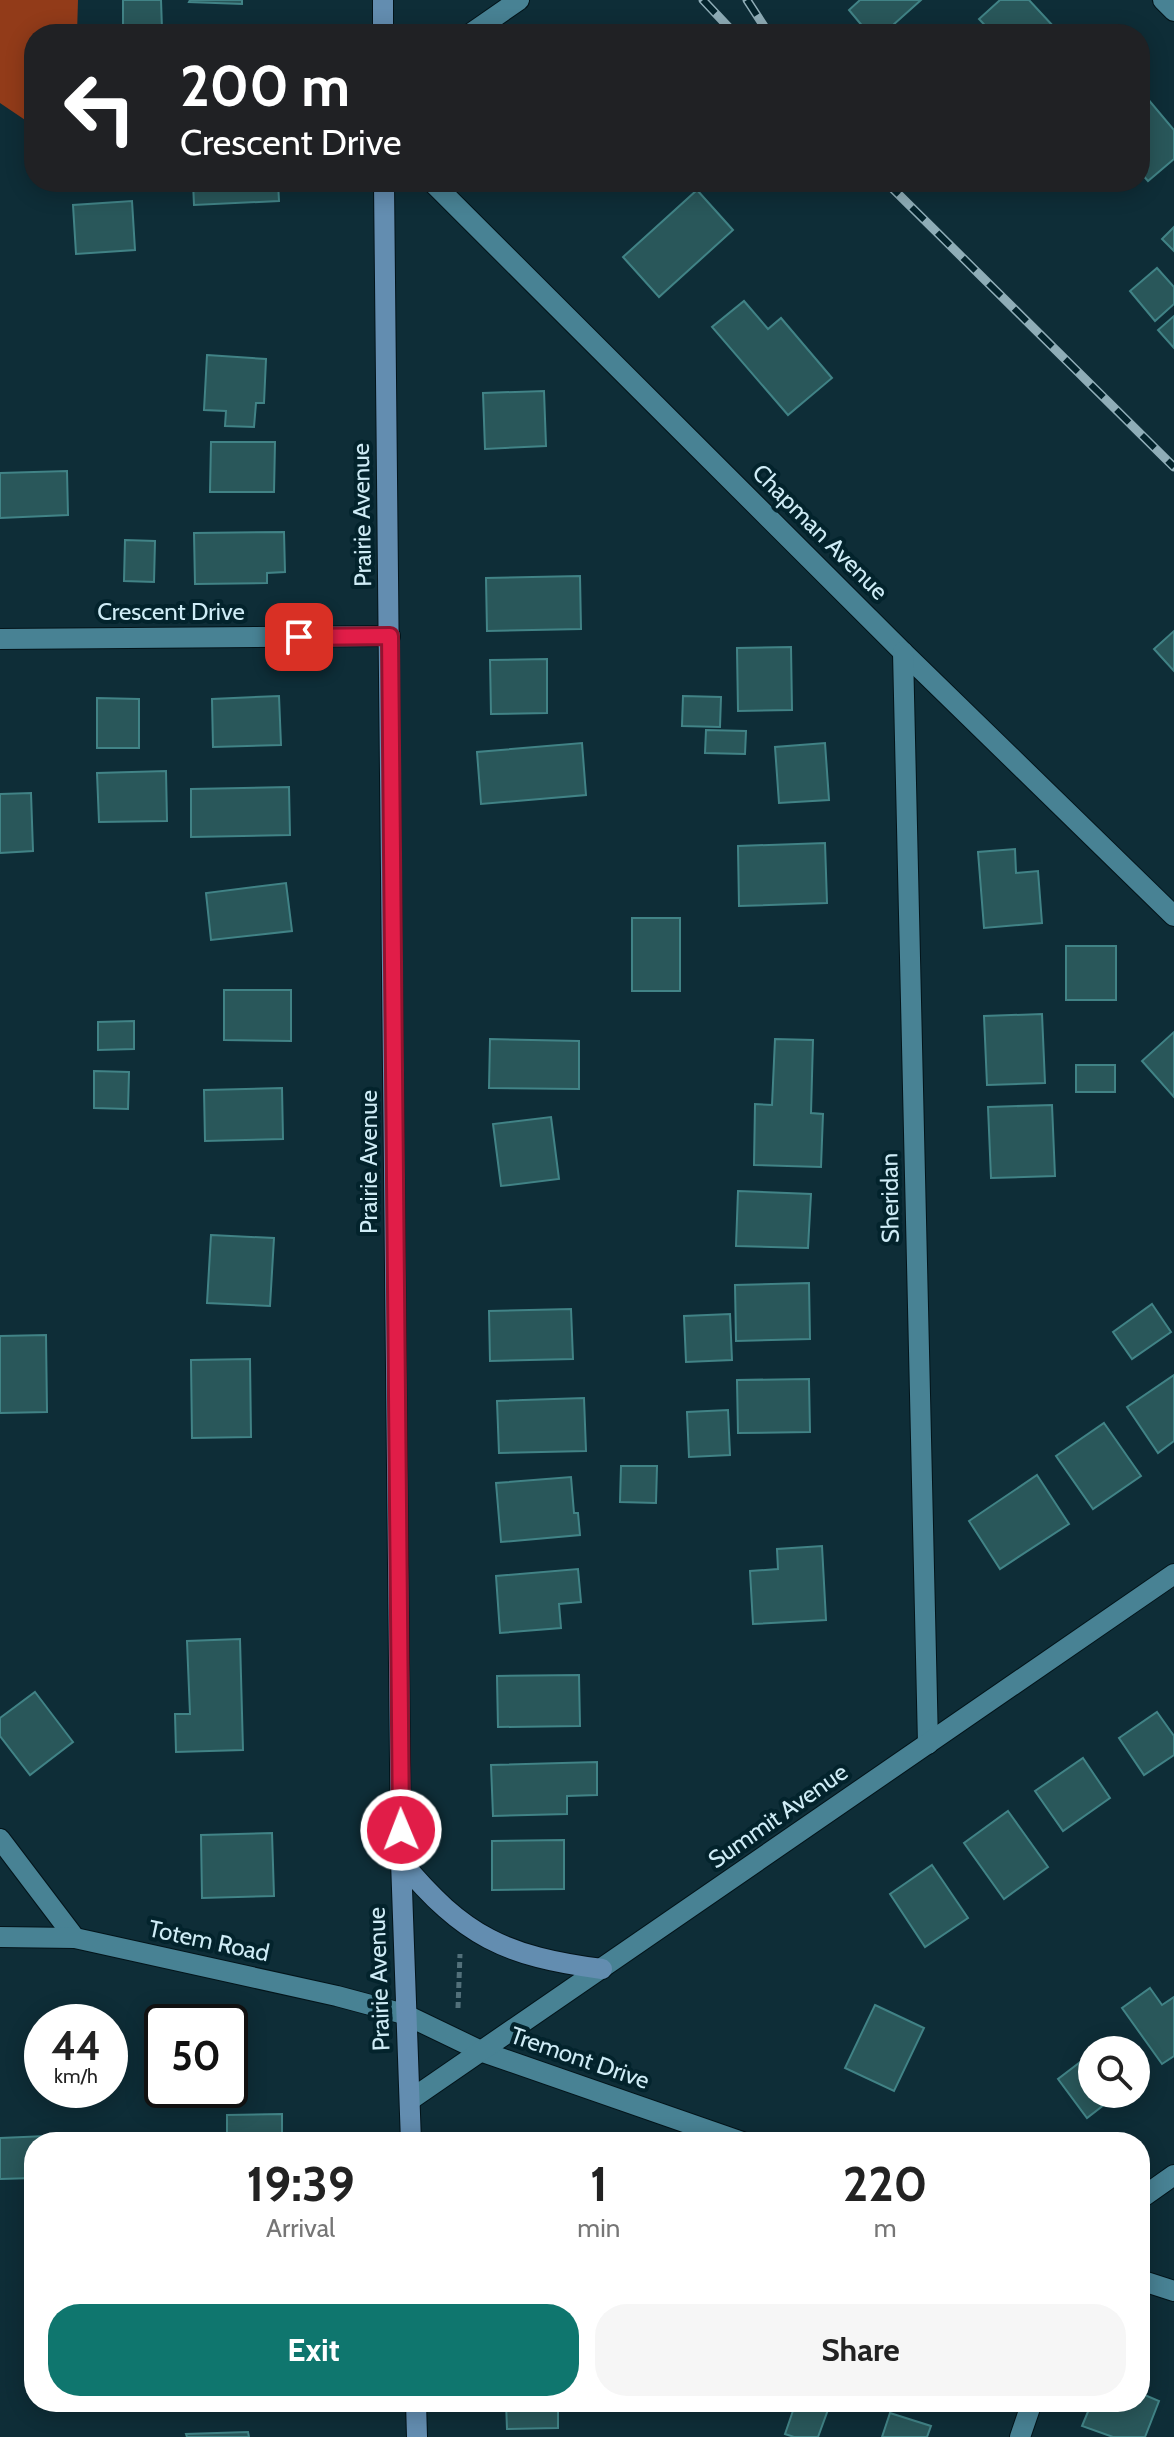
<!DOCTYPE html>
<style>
:root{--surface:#fff;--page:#f6f6f6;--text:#222;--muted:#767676;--accent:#0f766e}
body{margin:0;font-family:Cabin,sans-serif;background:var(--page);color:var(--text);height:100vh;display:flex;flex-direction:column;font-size:30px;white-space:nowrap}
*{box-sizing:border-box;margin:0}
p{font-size:26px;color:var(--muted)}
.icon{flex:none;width:44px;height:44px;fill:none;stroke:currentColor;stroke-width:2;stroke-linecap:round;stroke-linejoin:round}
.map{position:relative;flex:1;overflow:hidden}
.details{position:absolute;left:24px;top:2132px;width:1126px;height:280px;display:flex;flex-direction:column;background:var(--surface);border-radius:32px;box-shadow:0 4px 20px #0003}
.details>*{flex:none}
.banner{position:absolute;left:24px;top:24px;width:1126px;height:168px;border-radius:32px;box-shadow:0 4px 20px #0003;background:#202124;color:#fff;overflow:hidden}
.tools{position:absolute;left:1078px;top:2036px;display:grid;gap:16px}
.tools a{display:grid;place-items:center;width:72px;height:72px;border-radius:50%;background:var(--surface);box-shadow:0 4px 20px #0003;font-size:40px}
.speed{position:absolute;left:24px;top:2004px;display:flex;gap:16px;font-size:40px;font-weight:700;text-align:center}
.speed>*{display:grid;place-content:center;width:104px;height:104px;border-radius:50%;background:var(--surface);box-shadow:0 4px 20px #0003;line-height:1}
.speed small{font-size:20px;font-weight:400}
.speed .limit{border:4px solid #111;border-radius:12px;background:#fff;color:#111}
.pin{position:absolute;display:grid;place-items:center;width:68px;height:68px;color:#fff;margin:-34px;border-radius:16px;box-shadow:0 4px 12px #0006}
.me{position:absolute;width:88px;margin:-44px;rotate:359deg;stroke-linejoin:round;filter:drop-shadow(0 0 6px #0008)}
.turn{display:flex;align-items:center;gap:28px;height:168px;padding:0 24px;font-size:36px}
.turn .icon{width:104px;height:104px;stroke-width:2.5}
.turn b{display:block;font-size:56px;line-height:68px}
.eta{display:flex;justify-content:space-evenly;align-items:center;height:136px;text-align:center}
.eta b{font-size:48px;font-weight:800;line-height:56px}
.action{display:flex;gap:16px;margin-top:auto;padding:16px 24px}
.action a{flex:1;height:92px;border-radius:32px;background:var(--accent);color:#fff;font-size:32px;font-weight:800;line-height:92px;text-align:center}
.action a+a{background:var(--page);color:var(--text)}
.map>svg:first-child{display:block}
.forest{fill:#923b19}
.building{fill:#29575a;stroke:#418386;stroke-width:2}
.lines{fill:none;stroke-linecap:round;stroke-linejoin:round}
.street-casing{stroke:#03141a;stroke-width:22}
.secondary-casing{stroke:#03141a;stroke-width:22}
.path{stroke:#52707a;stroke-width:5;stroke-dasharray:6 4;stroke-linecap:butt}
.street{stroke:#488294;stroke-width:20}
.secondary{stroke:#638db0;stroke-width:20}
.rail-casing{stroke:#8fadb7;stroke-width:9}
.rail{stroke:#03232c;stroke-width:6;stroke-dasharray:18;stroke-linecap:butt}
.route-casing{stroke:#92132f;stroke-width:20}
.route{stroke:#e11d48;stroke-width:14}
.labels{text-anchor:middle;stroke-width:8;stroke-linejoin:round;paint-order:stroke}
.street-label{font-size:24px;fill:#cfecf6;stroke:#03232c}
</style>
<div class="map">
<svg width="1174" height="2437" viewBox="0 0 1174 2437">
<rect width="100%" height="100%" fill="#0e2d37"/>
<polygon class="forest" points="0,0 78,0 77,34 34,34 34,126 0,103"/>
<g class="building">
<polygon points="123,0 161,0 162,29 123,29"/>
<polygon points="190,0 242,0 242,4 189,2"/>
<polygon points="860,0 921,0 883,34 869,34 849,10"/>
<polygon points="1000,0 1029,0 1054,27 1046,34 993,34 979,19"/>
<polygon points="1147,98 1174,130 1174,159 1148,181 1140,172 1140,104"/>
<polygon points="193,182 278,182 279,201 194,205"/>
<polygon points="697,190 733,230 659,297 623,257"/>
<polygon points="132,201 135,250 76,254 73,205"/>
<polygon points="1174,227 1174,251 1162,239"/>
<polygon points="1157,268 1174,287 1174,304 1155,321 1130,291"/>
<polygon points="744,301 768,329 781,318 832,378 788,415 712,327"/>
<polygon points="1174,316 1174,348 1158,330"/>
<polygon points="207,355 266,359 264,403 256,403 254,427 225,426 226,411 204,410"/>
<polygon points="544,391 546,446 485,449 483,393"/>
<polygon points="211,442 275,442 274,492 210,492"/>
<polygon points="67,471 68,515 0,518 0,473"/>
<polygon points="284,532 285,572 267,573 267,583 195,584 194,533"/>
<polygon points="125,540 155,541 154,582 124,581"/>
<polygon points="580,576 581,629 487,631 486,578"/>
<polygon points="1174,631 1174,671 1154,649"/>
<polygon points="791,647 792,710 738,711 737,648"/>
<polygon points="547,659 547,713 491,714 490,660"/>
<polygon points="279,696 281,745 213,747 212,699"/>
<polygon points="683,696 721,697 720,727 682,726"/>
<polygon points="97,698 139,699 139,748 97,748"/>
<polygon points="706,730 746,731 745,754 705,753"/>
<polygon points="582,743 586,795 481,804 477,752"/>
<polygon points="825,743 829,800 779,803 775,747"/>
<polygon points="166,771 167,821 99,822 97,773"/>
<polygon points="289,787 290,835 191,837 191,789"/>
<polygon points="31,793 33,851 0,853 0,794"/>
<polygon points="825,843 827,903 739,906 738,846"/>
<polygon points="1015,849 1016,873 1038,871 1042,923 984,928 978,852"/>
<polygon points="286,883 292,931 211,940 206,893"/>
<rect x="632" y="918" width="48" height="73"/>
<rect x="1066" y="946" width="50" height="54"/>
<polygon points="224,990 291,990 291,1041 224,1040"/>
<polygon points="1042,1014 1045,1083 987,1085 984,1016"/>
<polygon points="134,1021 134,1049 98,1050 98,1022"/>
<polygon points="1174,1032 1174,1097 1142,1061"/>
<polygon points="490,1039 579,1041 579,1089 489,1088"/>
<polygon points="775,1039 813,1040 811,1113 823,1114 821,1167 754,1165 755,1104 772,1105"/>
<rect x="1076" y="1065" width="39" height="27"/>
<polygon points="94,1071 129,1072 128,1109 94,1108"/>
<polygon points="282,1088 283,1139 205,1141 204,1090"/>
<polygon points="1052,1105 1055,1176 991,1178 988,1107"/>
<polygon points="551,1117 559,1179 501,1186 493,1124"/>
<polygon points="738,1191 811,1194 808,1248 736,1246"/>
<polygon points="211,1235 274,1238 270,1306 207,1303"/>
<polygon points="809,1283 810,1339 736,1341 735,1285"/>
<polygon points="1152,1304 1171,1332 1132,1359 1113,1332"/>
<polygon points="571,1309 573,1359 490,1361 489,1311"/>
<polygon points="730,1314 732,1360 686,1362 684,1316"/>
<polygon points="46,1335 47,1412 0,1413 0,1336"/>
<polygon points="250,1359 251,1437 192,1438 191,1360"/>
<polygon points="1174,1375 1174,1441 1158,1453 1127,1407"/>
<polygon points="809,1379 810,1432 738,1433 737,1380"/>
<polygon points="584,1398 586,1451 499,1453 497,1401"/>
<polygon points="728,1410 730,1455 689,1457 687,1412"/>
<polygon points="1104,1423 1141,1476 1093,1509 1056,1456"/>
<polygon points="621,1466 657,1466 656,1503 620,1502"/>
<polygon points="1037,1475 1069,1524 1000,1569 969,1521"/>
<polygon points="571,1477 574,1513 578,1513 580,1535 501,1542 496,1483"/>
<polygon points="822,1546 826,1620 753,1624 750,1571 778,1569 777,1549"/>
<polygon points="578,1569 581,1602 559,1604 561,1628 500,1633 496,1576"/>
<polygon points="240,1639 243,1750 176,1752 175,1714 190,1714 187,1641"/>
<polygon points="579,1675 580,1726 498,1727 497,1676"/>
<polygon points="35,1692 73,1742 30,1775 0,1736 0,1718"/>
<polygon points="1157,1712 1174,1736 1174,1755 1144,1775 1119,1738"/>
<polygon points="1083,1758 1110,1798 1063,1831 1035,1791"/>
<polygon points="597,1762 597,1795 567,1796 567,1814 493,1816 491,1765"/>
<polygon points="1008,1811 1048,1867 1004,1899 964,1843"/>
<polygon points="272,1833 274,1896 202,1898 201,1835"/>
<polygon points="564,1840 564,1889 492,1890 492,1841"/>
<polygon points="932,1865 968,1918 925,1947 890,1894"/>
<polygon points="1150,1988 1162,2005 1174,1997 1174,2056 1162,2064 1122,2008"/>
<polygon points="875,2005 924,2028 894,2091 845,2068"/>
<polygon points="1092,2053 1092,2094 1118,2094 1087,2118 1058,2079"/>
<polygon points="282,2114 282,2142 227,2142 227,2115"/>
<polygon points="46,2136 46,2142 34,2142 34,2178 0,2179 0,2138"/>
<polygon points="1140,2393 1159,2401 1145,2437 1113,2437 1082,2426 1092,2402 1140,2402"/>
<polygon points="506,2402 558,2402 558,2428 507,2429"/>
<polygon points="796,2402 815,2402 829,2407 818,2437 794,2437 785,2434"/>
<polygon points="890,2413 931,2426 927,2437 882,2437"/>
<polygon points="248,2432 249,2437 187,2437 186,2434"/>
</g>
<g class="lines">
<g class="street-casing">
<g id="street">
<polyline points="1163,0 1174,11"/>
<polyline points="470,34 519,0"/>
<polyline points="432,182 903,652 1174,916"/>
<polyline points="0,639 390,636"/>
<polyline points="903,652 928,1744"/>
<polyline points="0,1839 75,1938"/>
<polyline points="0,1937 75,1938 337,1996 404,2014 483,2052 742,2142"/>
<polyline points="410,2100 1174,1574"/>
<polyline points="1140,2199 1174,2175"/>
<polyline points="1140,2280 1174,2291"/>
<polyline points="1020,2437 1032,2402"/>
</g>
</g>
<g class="secondary-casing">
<g id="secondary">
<polyline points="383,0 383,34"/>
<polyline points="384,182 401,1861 411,2142"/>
<path d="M401 1861C464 1937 505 1956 602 1969"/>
<polyline points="416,2402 417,2437"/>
</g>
</g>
<polyline class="path" points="458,2008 460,1954"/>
<use href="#street" class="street"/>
<use href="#secondary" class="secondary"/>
<g class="rail-casing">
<g id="rail">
<polyline points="703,0 735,34"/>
<polyline points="747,0 769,34"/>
<polyline points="886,182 1174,467"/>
</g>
</g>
<use href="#rail" class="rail"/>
</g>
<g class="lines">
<g class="route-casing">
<polyline id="route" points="299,637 390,636 401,1830"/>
</g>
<use href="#route" class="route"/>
</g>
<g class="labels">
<g class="street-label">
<text transform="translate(362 515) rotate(-91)" y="8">Prairie Avenue</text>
<text transform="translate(820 532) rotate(45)" y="8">Chapman Avenue</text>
<text x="171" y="620">Crescent Drive</text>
<text transform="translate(369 1162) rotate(-90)" y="8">Prairie Avenue</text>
<text transform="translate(890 1198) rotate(-91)" y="8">Sheridan</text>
<text transform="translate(778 1816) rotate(-35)" y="8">Summit Avenue</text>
<text transform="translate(209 1941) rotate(12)" y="8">Totem Road</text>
<text transform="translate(379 1979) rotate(-92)" y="8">Prairie Avenue</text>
<text transform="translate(580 2058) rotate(19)" y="8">Tremont Drive</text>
</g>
</g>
</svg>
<div class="tools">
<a><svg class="icon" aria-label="search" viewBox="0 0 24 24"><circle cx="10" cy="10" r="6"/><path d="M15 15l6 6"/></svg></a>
</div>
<div class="speed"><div>44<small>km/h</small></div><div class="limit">50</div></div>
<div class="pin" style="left:299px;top:637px;background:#d93025"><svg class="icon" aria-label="arrive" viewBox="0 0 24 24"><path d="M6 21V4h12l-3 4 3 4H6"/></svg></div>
<svg class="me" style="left:401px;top:1830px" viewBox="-20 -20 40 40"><circle r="17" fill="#e11d48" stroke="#fff" stroke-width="3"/><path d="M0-11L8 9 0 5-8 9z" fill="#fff"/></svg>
<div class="banner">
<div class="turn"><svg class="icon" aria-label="left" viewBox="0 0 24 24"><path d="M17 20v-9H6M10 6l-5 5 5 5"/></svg><div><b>200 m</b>Crescent Drive</div></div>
</div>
<section class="details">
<div class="eta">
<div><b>19:39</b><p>Arrival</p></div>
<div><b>1</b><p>min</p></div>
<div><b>220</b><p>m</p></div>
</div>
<div class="action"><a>Exit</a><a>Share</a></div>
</section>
</div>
